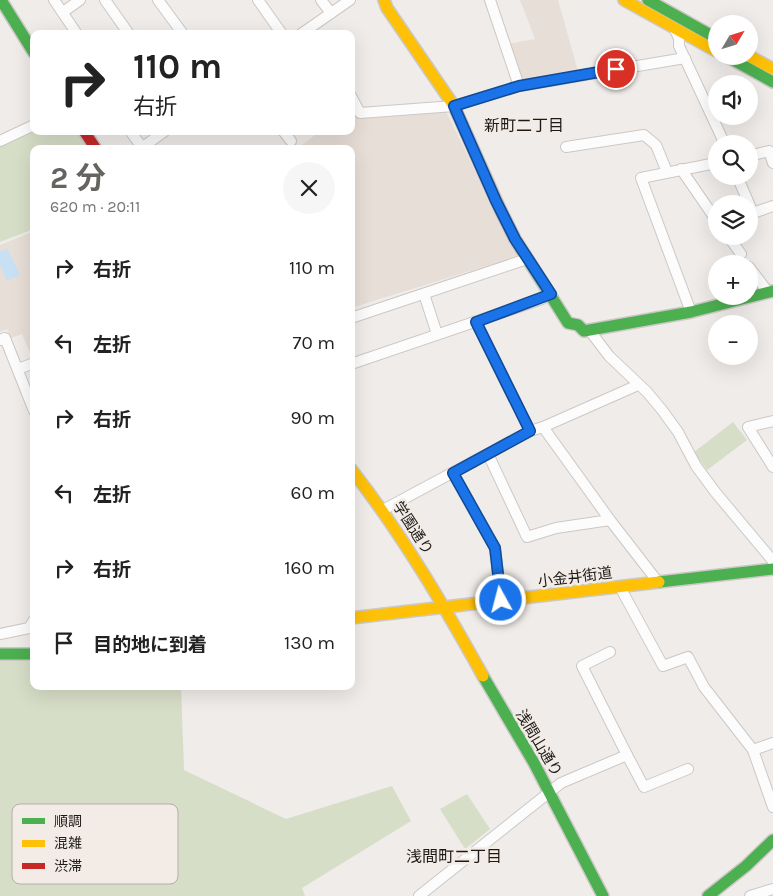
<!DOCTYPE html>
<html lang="ja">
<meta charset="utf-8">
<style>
:root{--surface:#fff;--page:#f6f6f6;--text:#222;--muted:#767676;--accent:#666461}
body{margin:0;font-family:Karla,"Noto Sans JP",sans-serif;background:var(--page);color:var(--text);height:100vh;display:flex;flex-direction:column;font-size:19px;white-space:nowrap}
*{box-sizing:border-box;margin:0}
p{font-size:16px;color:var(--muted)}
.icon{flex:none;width:28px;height:28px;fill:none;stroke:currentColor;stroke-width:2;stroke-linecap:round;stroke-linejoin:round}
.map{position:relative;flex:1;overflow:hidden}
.side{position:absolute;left:30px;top:145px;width:325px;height:545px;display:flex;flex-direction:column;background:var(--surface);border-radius:10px;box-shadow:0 5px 20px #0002}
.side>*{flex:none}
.top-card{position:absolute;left:30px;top:30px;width:325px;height:105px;border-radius:10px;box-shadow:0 5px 20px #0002;background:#fff;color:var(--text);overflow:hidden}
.needle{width:32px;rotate:52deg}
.controls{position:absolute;left:708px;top:15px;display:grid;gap:10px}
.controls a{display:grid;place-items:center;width:50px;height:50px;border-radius:50%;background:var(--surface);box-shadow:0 5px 20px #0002;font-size:25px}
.pin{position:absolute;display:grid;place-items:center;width:42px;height:42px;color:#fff;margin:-21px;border:2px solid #fff;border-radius:50%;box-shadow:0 1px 5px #0007}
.me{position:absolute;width:55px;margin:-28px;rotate:353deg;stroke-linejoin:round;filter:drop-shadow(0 0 4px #0008)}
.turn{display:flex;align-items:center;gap:18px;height:105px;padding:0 20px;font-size:22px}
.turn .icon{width:65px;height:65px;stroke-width:2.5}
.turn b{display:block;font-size:35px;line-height:42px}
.round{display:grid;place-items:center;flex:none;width:52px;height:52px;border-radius:26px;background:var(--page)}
.summary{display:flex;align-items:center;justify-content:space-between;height:85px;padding:0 20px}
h1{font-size:30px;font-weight:700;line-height:38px;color:var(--accent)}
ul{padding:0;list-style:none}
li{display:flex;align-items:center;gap:15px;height:75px;padding:0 20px}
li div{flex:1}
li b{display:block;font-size:19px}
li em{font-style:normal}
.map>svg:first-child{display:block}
.built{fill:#e7ded7}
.green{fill:#d7dec7}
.water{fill:#c7e0f4}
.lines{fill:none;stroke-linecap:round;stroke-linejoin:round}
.street-casing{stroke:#cbc8c5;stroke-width:12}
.fast-casing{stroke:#cbc8c5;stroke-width:14}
.slow-casing{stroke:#cbc8c5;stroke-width:14}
.jam-casing{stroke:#cbc8c5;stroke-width:14}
.street{stroke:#fdfcfc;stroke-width:10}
.fast{stroke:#4caf50;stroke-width:11}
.slow{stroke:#ffc107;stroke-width:11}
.jam{stroke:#c62828;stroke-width:11}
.route-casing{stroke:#114b97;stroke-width:12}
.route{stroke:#1a73e8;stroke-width:9}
.labels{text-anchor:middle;stroke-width:5;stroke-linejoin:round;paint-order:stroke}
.street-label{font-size:15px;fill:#1c1a18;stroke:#f3ece6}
.neighbourhood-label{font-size:16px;fill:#1c1a18;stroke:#f3ece6}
.key{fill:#f3ece6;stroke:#b2ada8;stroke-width:1}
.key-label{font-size:14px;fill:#1c1a18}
</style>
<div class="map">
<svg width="773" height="896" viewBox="0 0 773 896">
<rect width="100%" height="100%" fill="#f0ece9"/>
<g class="built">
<polygon points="520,0 558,0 578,71 518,80 507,44 535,39"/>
<polygon points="444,107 491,203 521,255 351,308 351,149 297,149 320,131 351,131 351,117"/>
<polygon points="34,231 34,357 32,357 22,334 11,338 7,329 0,332 0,245"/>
</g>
<g class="green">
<polygon points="34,125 34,131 77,131 90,149 34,149 34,229 0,242 0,142"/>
<polygon points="733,422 747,440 707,470 694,452"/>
<polygon points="34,654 34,686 181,686 184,770 286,819 392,786 411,821 302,888 305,896 0,896 0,656"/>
<polygon points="467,794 490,829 465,849 440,809"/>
</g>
<polygon class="water" points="7,248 20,275 7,281 0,265 0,252"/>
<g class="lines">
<g class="street-casing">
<g id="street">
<polyline points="54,0 77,34"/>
<polyline points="105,0 129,34"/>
<polyline points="158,0 183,34"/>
<polyline points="258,0 282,34"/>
<polyline points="321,0 331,13"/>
<polyline points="490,0 519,86"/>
<polyline points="63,12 80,0"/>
<polyline points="674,28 679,38 679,46 722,138 723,144"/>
<polyline points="301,34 350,0"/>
<polyline points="351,96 360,113 454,106 519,86 685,58"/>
<polyline points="130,131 142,147"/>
<polyline points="283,131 291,141"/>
<polyline points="0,141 34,125"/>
<polyline points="566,147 644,135 656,145 667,172"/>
<polyline points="140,149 165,131"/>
<polyline points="749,156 769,151 773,163"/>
<polyline points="681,169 716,220"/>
<polyline points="737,176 753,213 773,206"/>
<polyline points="728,236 741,254"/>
<polyline points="749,267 768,292"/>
<polyline points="424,294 437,334"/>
<polyline points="691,312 641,178 716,163"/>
<polyline points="351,318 527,259"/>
<polyline points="476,322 530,431"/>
<polyline points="590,331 609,356 647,392 662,410 678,432 696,466 716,493 773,561"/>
<polyline points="0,340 5,338 34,411"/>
<polyline points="351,364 542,299 551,294"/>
<polyline points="18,369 34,363"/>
<polyline points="773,421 748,427 773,467"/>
<polyline points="543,427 610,520 658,582"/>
<polyline points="488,454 527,537 556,528 610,520"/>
<polyline points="453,473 495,548 501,600"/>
<polyline points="383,510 530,431 543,427 638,385"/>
<polyline points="620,587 663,666 688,657 704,687 753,750 773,807"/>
<polyline points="0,634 29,628 34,620"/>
<polyline points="753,750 773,743"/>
<polyline points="627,755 644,787 688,769"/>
<polyline points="419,896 561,783 627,755 582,666 610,652"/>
<polyline points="750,896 773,889"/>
</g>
</g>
<g class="fast-casing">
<g id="fast">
<polyline points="1,0 34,53"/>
<polyline points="648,0 716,38"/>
<polyline points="726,56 773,82"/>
<polyline points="501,211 515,239 568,323 578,325 584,331 691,312 773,291"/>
<polyline points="659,582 773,569"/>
<polyline points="0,654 34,654"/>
<polyline points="483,676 534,763 603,896"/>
<polyline points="708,896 746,866 773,840"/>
</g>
</g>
<g class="slow-casing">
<g id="slow">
<polyline points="384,0 387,8 454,106 501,211"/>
<polyline points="624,0 716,51"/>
<polyline points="749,56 773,69"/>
<path d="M351 469C402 534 443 604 483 676"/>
<polyline points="351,618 659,582"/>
</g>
</g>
<g class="jam-casing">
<polyline id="jam" points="84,131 96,149"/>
</g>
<use href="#street" class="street"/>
<use href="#fast" class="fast"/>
<use href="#slow" class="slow"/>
<use href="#jam" class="jam"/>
</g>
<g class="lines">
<g class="route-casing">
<polyline id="route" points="501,600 495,548 453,473 530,431 476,322 551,294 515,239 496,201 454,106 519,86 616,69"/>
</g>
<use href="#route" class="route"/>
</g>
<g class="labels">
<g class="street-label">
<text transform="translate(413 528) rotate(57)" y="5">学園通り</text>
<text transform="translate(575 577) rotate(-7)" y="5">小金井街道</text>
<text transform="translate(539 743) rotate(59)" y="5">浅間山通り</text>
</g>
<g class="neighbourhood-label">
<text x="524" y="131">新町二丁目</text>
<text x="454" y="862">浅間町二丁目</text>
</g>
</g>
<rect x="12" y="804" width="166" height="80" rx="8" class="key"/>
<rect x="22" y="818" width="23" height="6" fill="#4caf50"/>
<rect x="22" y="840" width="23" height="7" fill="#ffc107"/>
<rect x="22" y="863" width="23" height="6" fill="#c62828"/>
<g class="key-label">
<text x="54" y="826">順調</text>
<text x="54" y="848">混雑</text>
<text x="54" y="871">渋滞</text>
</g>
</svg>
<div class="controls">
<a><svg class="needle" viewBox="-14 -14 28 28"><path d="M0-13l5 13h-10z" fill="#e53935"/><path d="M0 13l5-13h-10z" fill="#767676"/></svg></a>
<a><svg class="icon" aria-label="sound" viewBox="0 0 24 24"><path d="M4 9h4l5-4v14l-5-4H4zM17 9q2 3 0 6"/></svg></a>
<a><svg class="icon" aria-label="search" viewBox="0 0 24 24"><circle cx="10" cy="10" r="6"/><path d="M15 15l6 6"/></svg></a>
<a><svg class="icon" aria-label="layers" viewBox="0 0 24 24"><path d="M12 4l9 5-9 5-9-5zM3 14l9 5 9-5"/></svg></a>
<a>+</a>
<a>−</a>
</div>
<div class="pin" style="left:616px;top:69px;background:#d93025"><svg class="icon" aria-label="arrive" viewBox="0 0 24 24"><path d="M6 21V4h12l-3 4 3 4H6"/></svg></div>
<svg class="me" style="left:501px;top:600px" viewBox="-20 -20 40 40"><circle r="17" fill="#1a73e8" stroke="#fff" stroke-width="3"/><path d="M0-11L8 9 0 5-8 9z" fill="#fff"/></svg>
<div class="top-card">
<div class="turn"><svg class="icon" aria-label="right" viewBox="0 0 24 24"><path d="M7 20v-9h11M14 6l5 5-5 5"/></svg><div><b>110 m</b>右折</div></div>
</div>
<section class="side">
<div class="summary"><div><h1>2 分</h1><p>620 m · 20:11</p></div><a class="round"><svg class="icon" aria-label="close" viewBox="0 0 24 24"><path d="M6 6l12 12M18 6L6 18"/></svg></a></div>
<ul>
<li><svg class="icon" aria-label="right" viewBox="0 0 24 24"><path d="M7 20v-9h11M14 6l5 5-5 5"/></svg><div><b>右折</b></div><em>110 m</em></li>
<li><svg class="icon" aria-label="left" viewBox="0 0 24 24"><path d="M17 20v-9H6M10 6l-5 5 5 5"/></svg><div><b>左折</b></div><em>70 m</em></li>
<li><svg class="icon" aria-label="right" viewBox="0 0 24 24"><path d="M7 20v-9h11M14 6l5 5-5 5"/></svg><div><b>右折</b></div><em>90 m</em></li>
<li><svg class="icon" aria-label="left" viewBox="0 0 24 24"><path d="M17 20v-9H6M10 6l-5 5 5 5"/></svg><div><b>左折</b></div><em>60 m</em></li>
<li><svg class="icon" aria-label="right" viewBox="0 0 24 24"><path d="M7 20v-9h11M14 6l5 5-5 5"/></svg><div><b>右折</b></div><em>160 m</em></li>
<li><svg class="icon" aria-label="arrive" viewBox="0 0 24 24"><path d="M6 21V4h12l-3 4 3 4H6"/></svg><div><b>目的地に到着</b></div><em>130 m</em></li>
</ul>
</section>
</div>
